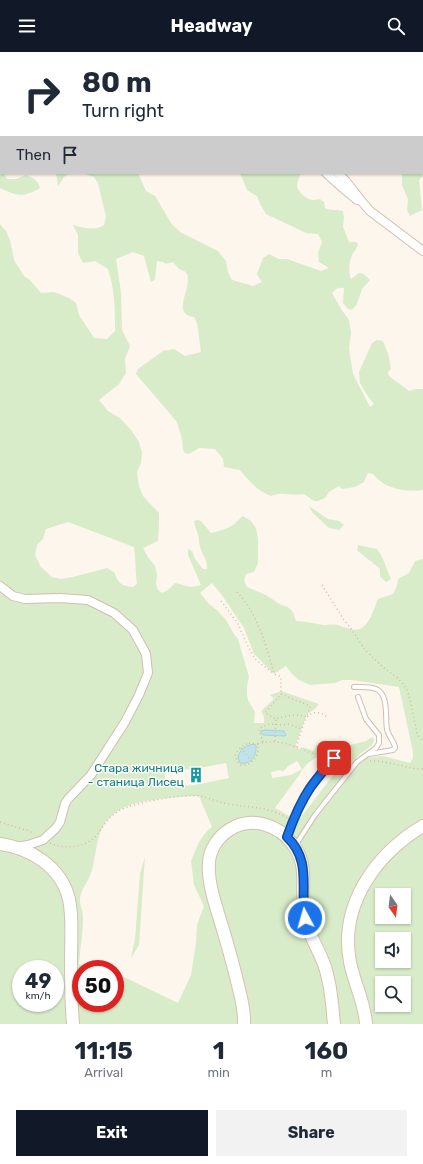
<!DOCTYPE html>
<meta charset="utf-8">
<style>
:root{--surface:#fff;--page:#f2f2f3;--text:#1f2937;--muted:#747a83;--accent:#111827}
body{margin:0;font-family:Rubik,sans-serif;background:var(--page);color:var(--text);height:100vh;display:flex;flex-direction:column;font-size:15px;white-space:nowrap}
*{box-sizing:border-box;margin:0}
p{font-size:13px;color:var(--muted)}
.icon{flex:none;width:22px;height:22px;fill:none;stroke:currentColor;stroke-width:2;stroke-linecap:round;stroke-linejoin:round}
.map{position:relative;height:972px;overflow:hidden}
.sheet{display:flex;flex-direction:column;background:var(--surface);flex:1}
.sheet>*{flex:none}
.guide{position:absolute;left:0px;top:0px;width:423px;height:122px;box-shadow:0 1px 3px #0004;background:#fff;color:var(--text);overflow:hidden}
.needle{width:26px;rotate:166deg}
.fabs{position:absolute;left:375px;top:836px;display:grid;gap:8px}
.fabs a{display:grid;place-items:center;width:36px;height:36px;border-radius:0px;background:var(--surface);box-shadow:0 1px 3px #0004;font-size:20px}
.speed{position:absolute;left:12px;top:908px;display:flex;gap:8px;font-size:20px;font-weight:700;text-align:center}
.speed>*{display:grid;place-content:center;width:52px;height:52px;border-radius:50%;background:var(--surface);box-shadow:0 1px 3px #0004;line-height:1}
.speed small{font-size:10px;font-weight:400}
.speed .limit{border:6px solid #d22;background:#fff;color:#111}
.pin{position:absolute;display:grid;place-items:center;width:34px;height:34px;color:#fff;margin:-17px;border-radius:8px;box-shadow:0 2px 6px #0006}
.me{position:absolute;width:44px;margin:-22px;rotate:354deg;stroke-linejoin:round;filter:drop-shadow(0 0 3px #0008)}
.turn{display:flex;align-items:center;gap:14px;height:84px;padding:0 16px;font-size:18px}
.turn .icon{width:52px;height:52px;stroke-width:2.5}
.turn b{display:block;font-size:28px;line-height:34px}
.then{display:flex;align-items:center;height:38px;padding:0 16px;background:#0003;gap:8px;font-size:15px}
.eta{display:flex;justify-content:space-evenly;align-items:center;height:68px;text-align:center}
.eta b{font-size:24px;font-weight:700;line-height:28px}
.button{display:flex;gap:8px;margin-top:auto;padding:8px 16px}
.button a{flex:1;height:46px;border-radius:0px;background:var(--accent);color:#fff;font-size:16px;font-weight:700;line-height:46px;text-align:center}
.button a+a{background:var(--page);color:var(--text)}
header{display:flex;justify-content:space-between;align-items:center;height:52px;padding:0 16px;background:var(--accent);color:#fff;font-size:18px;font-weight:700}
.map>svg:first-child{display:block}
.green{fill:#d8ecc9;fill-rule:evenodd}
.water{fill:#bfe3e8;stroke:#a5d3da}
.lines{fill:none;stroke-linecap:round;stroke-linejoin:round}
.lane-casing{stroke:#d1beb0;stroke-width:6}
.street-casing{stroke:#d1beb0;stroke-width:10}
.secondary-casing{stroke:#d6c0b0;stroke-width:14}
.path{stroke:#d9b8a5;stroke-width:1.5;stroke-dasharray:1 3;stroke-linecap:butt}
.lane{stroke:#fff;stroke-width:4}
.street{stroke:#fff;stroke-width:8}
.secondary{stroke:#fff;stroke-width:12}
.route-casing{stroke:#114b97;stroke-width:10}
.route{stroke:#1a73e8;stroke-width:7}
.labels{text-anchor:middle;stroke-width:3;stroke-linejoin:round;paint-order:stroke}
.culture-label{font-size:12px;fill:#0d838f;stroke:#fffaf3;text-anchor:end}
</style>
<header><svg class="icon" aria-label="menu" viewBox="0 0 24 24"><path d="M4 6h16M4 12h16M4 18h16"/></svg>Headway<svg class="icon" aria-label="search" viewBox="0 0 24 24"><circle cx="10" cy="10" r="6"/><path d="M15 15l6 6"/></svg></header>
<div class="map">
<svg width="423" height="972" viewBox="0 0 423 972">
<rect width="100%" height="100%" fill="#fdf6ec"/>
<g class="green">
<path d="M0 52H1V121H3L7 127H16L26 123C33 126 38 128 40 136 23 146 17 144 0 136Z"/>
<polygon points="422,87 423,87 423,124 419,128 422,158 410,164 407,158 408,147 402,133 402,121 422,121"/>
<polygon points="56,121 70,121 65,124 58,134"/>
<path d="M82 121H138L146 139 155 144 171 171 180 180 218 199 226 209 228 220 232 228 253 234 262 230 257 222 263 206 269 202 279 207H287L321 219 329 216 319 210 318 201 322 190 318 182 306 181 266 162 260 152 257 144 247 138 240 121H300C300 126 297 129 297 134 298 140 307 148 313 148 316 148 318 147 320 147L324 150 325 156C331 159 337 157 343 159L344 166 343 175 349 190H356L358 192C357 196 355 198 353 201 349 209 348 219 351 227L359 221 364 222 370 228 362 237 357 252 352 258 348 257 343 251 344 236C338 235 336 236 332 241L341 257 349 268 351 281 349 297 353 322 370 355 374 352 367 343 360 331 359 320 372 291 377 288 383 289 388 302 391 317 388 320 389 324 409 339 415 337H423V438C409 440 392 438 380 429 375 425 374 421 368 421L364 430 355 435 342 437 339 434 329 440 325 446 318 449H314L304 442C291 444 283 439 271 444 256 438 250 430 240 418L224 415 223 407 215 397 199 396 189 402 185 401 183 398 182 387 177 370 136 322 138 317 163 299 174 297 185 304 201 300 197 271 194 265C170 262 193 235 187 222 185 218 182 219 179 217 177 215 175 212 173 210L166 212 163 210 157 209 155 227 153 229 151 230 144 204 133 200 116 207 121 240 122 278 130 294 125 307 126 321 119 332 99 348 108 359 120 366 131 378 139 390 142 401 141 411 137 420 139 434 143 444 159 461V472L158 489 143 496 148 505 155 514 157 523 156 532 158 538 162 541 168 538 175 531 191 535 201 533 188 503V497L192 499 195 507 203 517H207C208 510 204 505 201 498 199 493 199 487 198 482 196 477 195 475 194 469L198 468 201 469 211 481C219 479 227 477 233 473 237 470 239 467 243 464L251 469 256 476 258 487V511L254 520 246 522C244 528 244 530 247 535L266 543 281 553 288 555 293 560 296 569C306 569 315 572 324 573 328 573 333 572 337 573 345 575 356 581 363 575 371 569 374 556 378 547L393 542 397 534 398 527 409 521 415 509 423 507V972H0V172L6 179 10 188 14 208 24 224 30 228 41 241 54 240 69 246 76 251 79 263 94 286 107 287 115 279C115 257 115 238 108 217L95 209 83 211 78 201V183L73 173C84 176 95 179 104 173L106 165 98 131 94 125ZM68 470 134 495C136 507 135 519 137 532L133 535C121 534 118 531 114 520L107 516 73 525 61 527 52 525 41 515 35 503 37 493 43 487 46 477ZM212 531 221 542 244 576 254 602 274 622 286 614 292 622 299 628 310 633 335 631 342 628H352L399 635 413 700V706L410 711 383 704 356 707C360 699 372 697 374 688L372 685 366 689 338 696 322 690 321 694 316 693 314 699 303 695 302 698 295 695 307 662 315 657 319 652 281 639 270 643 274 647 261 659 264 665V671H254L255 660 248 648 247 643V634L249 625 247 618 238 587 234 582 226 568 218 559 209 552 200 541ZM334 698 345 708 298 769 275 756 300 722C305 710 322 701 334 698ZM297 709 302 717 291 723 272 726 271 720 281 718 282 720 287 716V715ZM226 711 229 726 195 733 165 735V719L194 717ZM188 744H199L212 775 207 779 199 790 191 809 194 833 204 854 197 873 196 891 191 923 178 951 122 924 115 923V951H81V917H95L79 912C80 897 83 882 83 867 84 860 79 853 80 846 80 839 89 828 91 821 99 798 93 775 118 759 134 748 168 746 188 744ZM382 843H404V865H382ZM382 887H404V909H382ZM21 917H55V951H21ZM382 931H404V953H382Z"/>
<polygon points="309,454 328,467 339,469 344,473 339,478 329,476 312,460"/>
<path d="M358 493 377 497C384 506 386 517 391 527L386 530 380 524V517C372 509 364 505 357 498Z"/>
<polygon points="145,804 139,893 131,906 135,887 140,822"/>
</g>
<g class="water">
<polygon points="266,678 284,679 286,683 285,684 263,683 261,681 261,679"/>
<path d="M253 692 256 693C257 702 252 713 240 711L238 706C239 698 245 694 253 692Z"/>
</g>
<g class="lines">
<g class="lane-casing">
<g id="lane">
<path d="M354 635C361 635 369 634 376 637 389 642 385 666 387 677 388 684 395 690 395 696L393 698 369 702"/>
<path d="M288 783C293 766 300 750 310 735 317 725 326 716 334 706"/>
<polyline points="295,794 315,763 357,710 376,696 379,691 379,683 366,667 358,645"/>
</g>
</g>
<g class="street-casing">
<g id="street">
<polyline points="216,0 217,1"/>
<polyline points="227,0 228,1"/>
<polyline points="326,121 345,138 357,148"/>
<polyline points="338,121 345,128 363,151 370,159 423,199"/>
<polyline points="0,534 13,544 25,547 60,546 88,548 114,561 133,578 146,602 148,621 139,643 125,670 91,723 68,747 65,752 60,770 56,776 43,788 28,793 17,795"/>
</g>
</g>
<g class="secondary-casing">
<g id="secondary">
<path d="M0 792C31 796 61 815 69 847 73 866 71 886 71 905 71 927 71 950 73 972"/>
<path d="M244 972C245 959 241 946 238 933 234 916 229 898 224 881 218 860 207 832 209 810 210 797 218 785 229 778 241 770 253 769 266 773 276 776 285 782 291 790 312 814 298 840 306 868 310 886 321 901 326 918 329 929 331 940 332 951 333 958 333 965 334 972"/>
<path d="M366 972C365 951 354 931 350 910 339 853 376 802 423 774"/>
</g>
</g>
<g class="path">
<polyline points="322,533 344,568 352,578 365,598 385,617 398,626 407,637 411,652 416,676 417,682 423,690"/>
<path d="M237 540C258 562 266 593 274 622L281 625V642"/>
<polyline points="221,549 237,570 248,594 255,607 274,622"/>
<path d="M281 642 310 654 307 665C296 661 286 664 276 667L265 661Z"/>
<polyline points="275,689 276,667"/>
<path d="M263 690 259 679V677L264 674 270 672 283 673 288 672 302 677C303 674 304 670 306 667 310 659 321 659 327 665"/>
<path d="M249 691 258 692C260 703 252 715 240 713 230 702 239 695 249 691Z"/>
<path d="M258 692C277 685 296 695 314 702L324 698 330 703"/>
<polyline points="296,695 302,677"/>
<polyline points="241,696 252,710"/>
<path d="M370 709C388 708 405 717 423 717"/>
<polyline points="0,770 29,779 34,782"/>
<path d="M50 791C67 798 88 796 99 780 101 778 102 775 104 773 110 764 118 758 128 755 146 749 181 742 200 744 210 746 219 751 229 752 252 756 266 754 288 766"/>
</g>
<use href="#lane" class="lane"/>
<use href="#street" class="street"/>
<use href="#secondary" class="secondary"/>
</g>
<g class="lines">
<g class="route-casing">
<path id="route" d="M305 866C300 836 312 809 287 785 293 768 300 751 310 736 317 726 326 716 334 706"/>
</g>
<use href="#route" class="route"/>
</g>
<defs>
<g id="building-bare" transform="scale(1.2)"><path d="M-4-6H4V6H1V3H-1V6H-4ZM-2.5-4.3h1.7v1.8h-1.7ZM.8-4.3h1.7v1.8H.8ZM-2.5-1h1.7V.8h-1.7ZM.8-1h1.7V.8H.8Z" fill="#0f9aa8" stroke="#fffaf3" stroke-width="2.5" paint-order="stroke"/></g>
</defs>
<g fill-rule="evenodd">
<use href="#building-bare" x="196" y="723"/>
</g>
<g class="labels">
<g class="culture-label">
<text x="184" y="720">Стара жичница<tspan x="184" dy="14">- станица Лисец</tspan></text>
</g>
</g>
</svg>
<div class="fabs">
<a><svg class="needle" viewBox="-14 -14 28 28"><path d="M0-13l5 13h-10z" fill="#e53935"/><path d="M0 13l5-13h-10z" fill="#747a83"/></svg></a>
<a><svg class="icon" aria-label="sound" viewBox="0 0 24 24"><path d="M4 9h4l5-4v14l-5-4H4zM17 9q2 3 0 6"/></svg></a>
<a><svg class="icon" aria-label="search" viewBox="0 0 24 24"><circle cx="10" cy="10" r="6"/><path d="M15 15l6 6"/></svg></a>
</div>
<div class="speed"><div>49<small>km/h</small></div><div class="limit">50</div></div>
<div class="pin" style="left:334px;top:706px;background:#d93025"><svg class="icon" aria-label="arrive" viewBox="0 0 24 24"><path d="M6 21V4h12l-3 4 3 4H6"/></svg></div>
<svg class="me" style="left:305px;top:866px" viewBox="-20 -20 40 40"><circle r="17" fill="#1a73e8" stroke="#fff" stroke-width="3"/><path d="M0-11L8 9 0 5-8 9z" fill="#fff"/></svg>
<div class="guide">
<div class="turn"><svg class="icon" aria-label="right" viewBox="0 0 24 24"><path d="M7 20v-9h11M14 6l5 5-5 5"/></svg><div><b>80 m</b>Turn right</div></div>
<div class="then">Then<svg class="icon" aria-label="arrive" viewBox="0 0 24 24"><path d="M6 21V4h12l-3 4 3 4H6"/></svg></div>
</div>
</div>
<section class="sheet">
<div class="eta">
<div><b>11:15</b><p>Arrival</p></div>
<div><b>1</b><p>min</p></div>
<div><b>160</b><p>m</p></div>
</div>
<div class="button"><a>Exit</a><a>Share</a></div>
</section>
